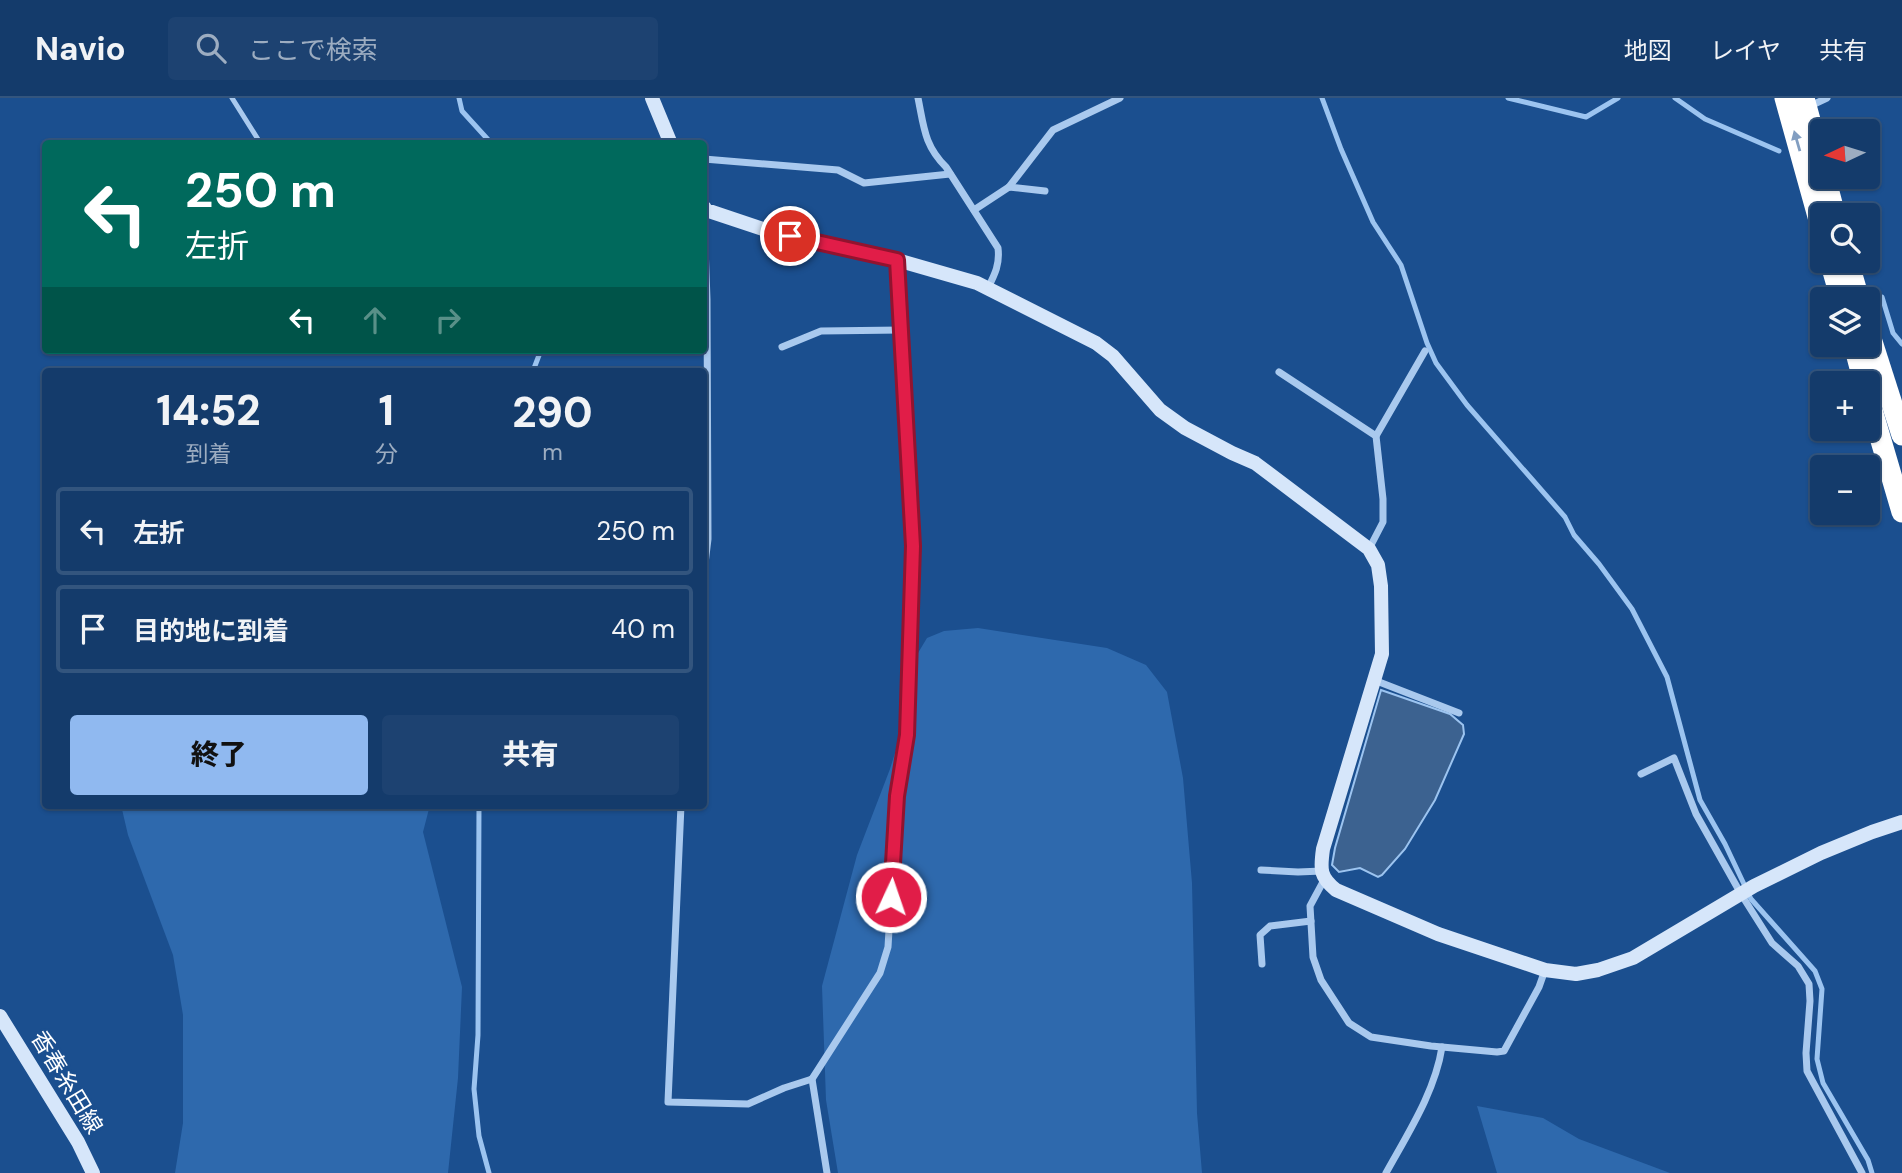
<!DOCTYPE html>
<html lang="ja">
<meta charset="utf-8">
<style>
:root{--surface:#143b6b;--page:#1d4271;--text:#f1f3f6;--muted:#9dadc1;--line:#33557e;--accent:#90b9f0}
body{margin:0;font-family:"DM Sans","Noto Sans JP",sans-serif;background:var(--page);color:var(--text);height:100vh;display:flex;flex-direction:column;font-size:26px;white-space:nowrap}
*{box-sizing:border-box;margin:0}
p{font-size:23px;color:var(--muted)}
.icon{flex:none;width:38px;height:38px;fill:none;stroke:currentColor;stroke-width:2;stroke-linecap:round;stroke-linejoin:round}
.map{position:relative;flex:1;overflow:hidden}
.details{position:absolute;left:42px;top:270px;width:665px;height:441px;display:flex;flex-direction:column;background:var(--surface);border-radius:7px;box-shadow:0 2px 5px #0004,0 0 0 2px var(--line)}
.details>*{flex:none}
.banner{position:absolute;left:42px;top:42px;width:665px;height:214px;border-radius:7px;box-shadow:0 2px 5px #0004,0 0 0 2px var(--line);background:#00695c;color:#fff;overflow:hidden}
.needle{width:46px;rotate:266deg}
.fabs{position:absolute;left:1810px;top:21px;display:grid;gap:14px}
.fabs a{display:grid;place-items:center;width:70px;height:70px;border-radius:7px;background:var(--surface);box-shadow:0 2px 5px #0004,0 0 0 2px var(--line);font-size:35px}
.pin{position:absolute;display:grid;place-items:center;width:60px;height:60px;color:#fff;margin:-30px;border:4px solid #fff;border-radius:50%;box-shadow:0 2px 7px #0007}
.me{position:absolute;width:77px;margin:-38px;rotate:3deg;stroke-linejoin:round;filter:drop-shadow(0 0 5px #0008)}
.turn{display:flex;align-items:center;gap:24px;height:147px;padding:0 28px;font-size:32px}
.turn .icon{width:91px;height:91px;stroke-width:2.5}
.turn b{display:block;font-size:49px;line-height:60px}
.lanes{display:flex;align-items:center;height:66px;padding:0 28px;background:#0003;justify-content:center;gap:35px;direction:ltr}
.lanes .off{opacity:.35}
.eta{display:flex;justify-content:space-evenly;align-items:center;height:119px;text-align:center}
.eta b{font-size:42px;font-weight:800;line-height:49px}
.primary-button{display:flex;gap:14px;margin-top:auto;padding:14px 28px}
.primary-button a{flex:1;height:80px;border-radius:7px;background:var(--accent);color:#111;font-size:28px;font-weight:800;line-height:80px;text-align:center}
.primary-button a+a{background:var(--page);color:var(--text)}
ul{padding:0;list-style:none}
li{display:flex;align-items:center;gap:21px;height:88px;margin:0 14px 10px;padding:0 14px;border:4px solid var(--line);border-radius:7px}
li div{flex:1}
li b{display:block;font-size:26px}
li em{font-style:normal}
header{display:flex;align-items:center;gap:42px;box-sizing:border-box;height:98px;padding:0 35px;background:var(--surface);border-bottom:2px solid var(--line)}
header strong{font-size:33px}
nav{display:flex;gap:38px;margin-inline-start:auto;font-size:24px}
.search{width:490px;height:63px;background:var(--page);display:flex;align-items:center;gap:18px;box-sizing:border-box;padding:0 24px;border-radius:7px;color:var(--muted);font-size:26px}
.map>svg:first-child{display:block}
.green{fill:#2e69ad}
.water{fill:#3c6290;stroke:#9cc4f0;stroke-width:2}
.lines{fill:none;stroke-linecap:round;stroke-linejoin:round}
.stream{stroke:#9cc4f0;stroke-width:5}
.lane{stroke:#a9c9ee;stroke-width:5}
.street{stroke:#a9c9ee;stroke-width:7}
.secondary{stroke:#d6e6fa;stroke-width:14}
.highway{stroke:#fff;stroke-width:21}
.oneway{fill:#829ec1}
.route-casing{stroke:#92132f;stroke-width:18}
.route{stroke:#e11d48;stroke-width:12}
.labels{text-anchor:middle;stroke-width:5;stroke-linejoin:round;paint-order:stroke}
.street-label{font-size:23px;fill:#fff;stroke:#1b4f8f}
</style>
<header>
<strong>Navio</strong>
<div class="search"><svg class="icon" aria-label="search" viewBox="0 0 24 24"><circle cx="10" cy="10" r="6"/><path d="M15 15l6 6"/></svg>ここで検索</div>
<nav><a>地図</a><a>レイヤ</a><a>共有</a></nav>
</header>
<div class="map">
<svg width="1902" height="1075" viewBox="0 0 1902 1075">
<rect width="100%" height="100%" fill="#1b4f8f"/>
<g class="green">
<polygon points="978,530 1107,550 1146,567 1167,594 1183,680 1192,785 1197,1015 1202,1075 838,1075 826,1002 822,888 857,757 890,671 900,639 907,591 915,560 927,540 944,533"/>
<polygon points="121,707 430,707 423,734 462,889 458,980 448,1075 175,1075 183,1025 183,917 173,857 128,737"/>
<polygon points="1477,1008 1543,1020 1579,1041 1670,1075 1497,1075"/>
</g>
<polygon class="water" points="1381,592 1450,616 1463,627 1464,636 1435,702 1405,751 1382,777 1378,779 1360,770 1339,774 1332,767 1335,750"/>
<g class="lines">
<g class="stream">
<polyline points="459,0 462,13 492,46"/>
<polyline points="1322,0 1341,51 1373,124 1401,167 1427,245 1436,265 1467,307 1565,419 1574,437 1599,466 1632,511 1667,579 1700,702 1725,746 1751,801 1815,873 1822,891 1817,961 1823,985 1868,1062 1872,1075"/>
<polyline points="1508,0 1586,19 1618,0"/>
<polyline points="1675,0 1705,21 1779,53"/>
<polyline points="1882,199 1893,235 1902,246"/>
<polyline points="533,273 541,252"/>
<polyline points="479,707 478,937 474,991 479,1038 489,1075"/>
</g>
<polyline class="lane" points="232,0 261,46"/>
<g class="street">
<path d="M918 0C924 29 924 47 946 69L998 150C1000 166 995 176 988 190"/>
<polyline points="1810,8 1827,0"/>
<polyline points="704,61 838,72 864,85 950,76"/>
<polyline points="1009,89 1053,32 1120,0"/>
<polyline points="974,112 1009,89 1045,93"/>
<polyline points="782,249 821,233 901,232"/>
<polyline points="1279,274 1376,338 1383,401 1383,424 1369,451"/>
<polyline points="1376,338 1425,253"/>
<polyline points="704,474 708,441 707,201 704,121 706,112"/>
<polyline points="1374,582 1459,615"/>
<polyline points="1641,676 1674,660 1696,716 1741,796 1772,845 1798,868 1809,886 1810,903 1806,955 1807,973 1862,1075"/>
<polyline points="681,707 668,1004 748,1006 784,990 812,981 880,875 888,849 897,698 907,637 913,448 897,163"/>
<polyline points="1261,772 1298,774 1322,773"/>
<polyline points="1324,782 1310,808 1313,859 1321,882 1349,925 1371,939 1431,948 1497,954 1504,953 1539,889 1545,872"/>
<polyline points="1262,866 1260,837 1270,828 1311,823"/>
<polyline points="812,981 827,1075"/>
<path d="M1386 1075C1408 1035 1435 994 1442 949"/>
</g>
<g class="secondary">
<polyline points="652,0 671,46"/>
<path d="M704 109 706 112 772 134 897 162 977 185 1096 245 1113 258 1160 312 1185 330 1232 355 1255 365 1369 451 1378 467 1381 488 1382 556 1323 751C1320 772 1320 779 1336 792L1438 836 1545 872 1576 876 1598 872 1633 860 1754 788 1821 755 1872 734 1902 724"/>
<polyline points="0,918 78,1044 93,1075"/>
</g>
<g class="highway">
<polyline points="1785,0 1822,133"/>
<polyline points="1804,0 1822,66"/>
<polyline points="1825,79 1835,117"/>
<polyline points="1830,163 1841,201"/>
<polyline points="1848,163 1859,201"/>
<polyline points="1867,228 1902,337"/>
<polyline points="1854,247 1864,285"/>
<polyline points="1867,295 1902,414"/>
</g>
</g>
<defs><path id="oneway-solid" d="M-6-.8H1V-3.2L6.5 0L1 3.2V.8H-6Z" transform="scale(1.75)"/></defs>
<use class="oneway" href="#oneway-solid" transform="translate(1797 43) rotate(-106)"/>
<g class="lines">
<g class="route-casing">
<polyline id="route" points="790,138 897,162 913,448 907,637 897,698 891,799"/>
</g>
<use href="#route" class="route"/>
</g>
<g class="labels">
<g class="street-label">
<text transform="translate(67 984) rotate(59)" y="8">香春糸田線</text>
</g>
</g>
</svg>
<div class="fabs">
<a><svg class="needle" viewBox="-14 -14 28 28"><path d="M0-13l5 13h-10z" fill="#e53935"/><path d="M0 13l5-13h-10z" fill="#9dadc1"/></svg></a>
<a><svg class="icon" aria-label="search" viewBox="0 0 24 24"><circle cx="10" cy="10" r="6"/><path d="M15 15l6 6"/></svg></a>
<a><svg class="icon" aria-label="layers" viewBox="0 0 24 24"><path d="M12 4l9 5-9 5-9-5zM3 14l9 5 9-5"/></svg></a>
<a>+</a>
<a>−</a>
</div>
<div class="pin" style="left:790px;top:138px;background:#d93025"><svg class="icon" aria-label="arrive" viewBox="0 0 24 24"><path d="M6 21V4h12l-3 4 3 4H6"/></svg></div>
<svg class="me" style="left:891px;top:799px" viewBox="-20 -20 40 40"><circle r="17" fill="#e11d48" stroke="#fff" stroke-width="3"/><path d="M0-11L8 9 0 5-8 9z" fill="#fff"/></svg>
<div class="banner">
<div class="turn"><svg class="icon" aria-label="left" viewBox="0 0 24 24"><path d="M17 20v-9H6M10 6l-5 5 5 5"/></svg><div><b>250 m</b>左折</div></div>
<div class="lanes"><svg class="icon" aria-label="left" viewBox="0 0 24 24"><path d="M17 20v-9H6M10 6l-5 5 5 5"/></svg><svg class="icon off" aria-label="ahead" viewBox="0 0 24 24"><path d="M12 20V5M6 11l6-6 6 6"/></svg><svg class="icon off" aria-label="right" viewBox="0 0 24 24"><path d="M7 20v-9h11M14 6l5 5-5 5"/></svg></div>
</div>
<section class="details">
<div class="eta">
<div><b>14:52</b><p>到着</p></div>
<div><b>1</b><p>分</p></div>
<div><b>290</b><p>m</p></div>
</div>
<ul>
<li><svg class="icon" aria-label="left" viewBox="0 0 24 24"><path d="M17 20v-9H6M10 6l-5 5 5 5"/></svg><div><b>左折</b></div><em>250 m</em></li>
<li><svg class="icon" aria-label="arrive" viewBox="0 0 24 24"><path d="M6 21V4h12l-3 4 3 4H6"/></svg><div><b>目的地に到着</b></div><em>40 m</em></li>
</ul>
<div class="primary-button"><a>終了</a><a>共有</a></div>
</section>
</div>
